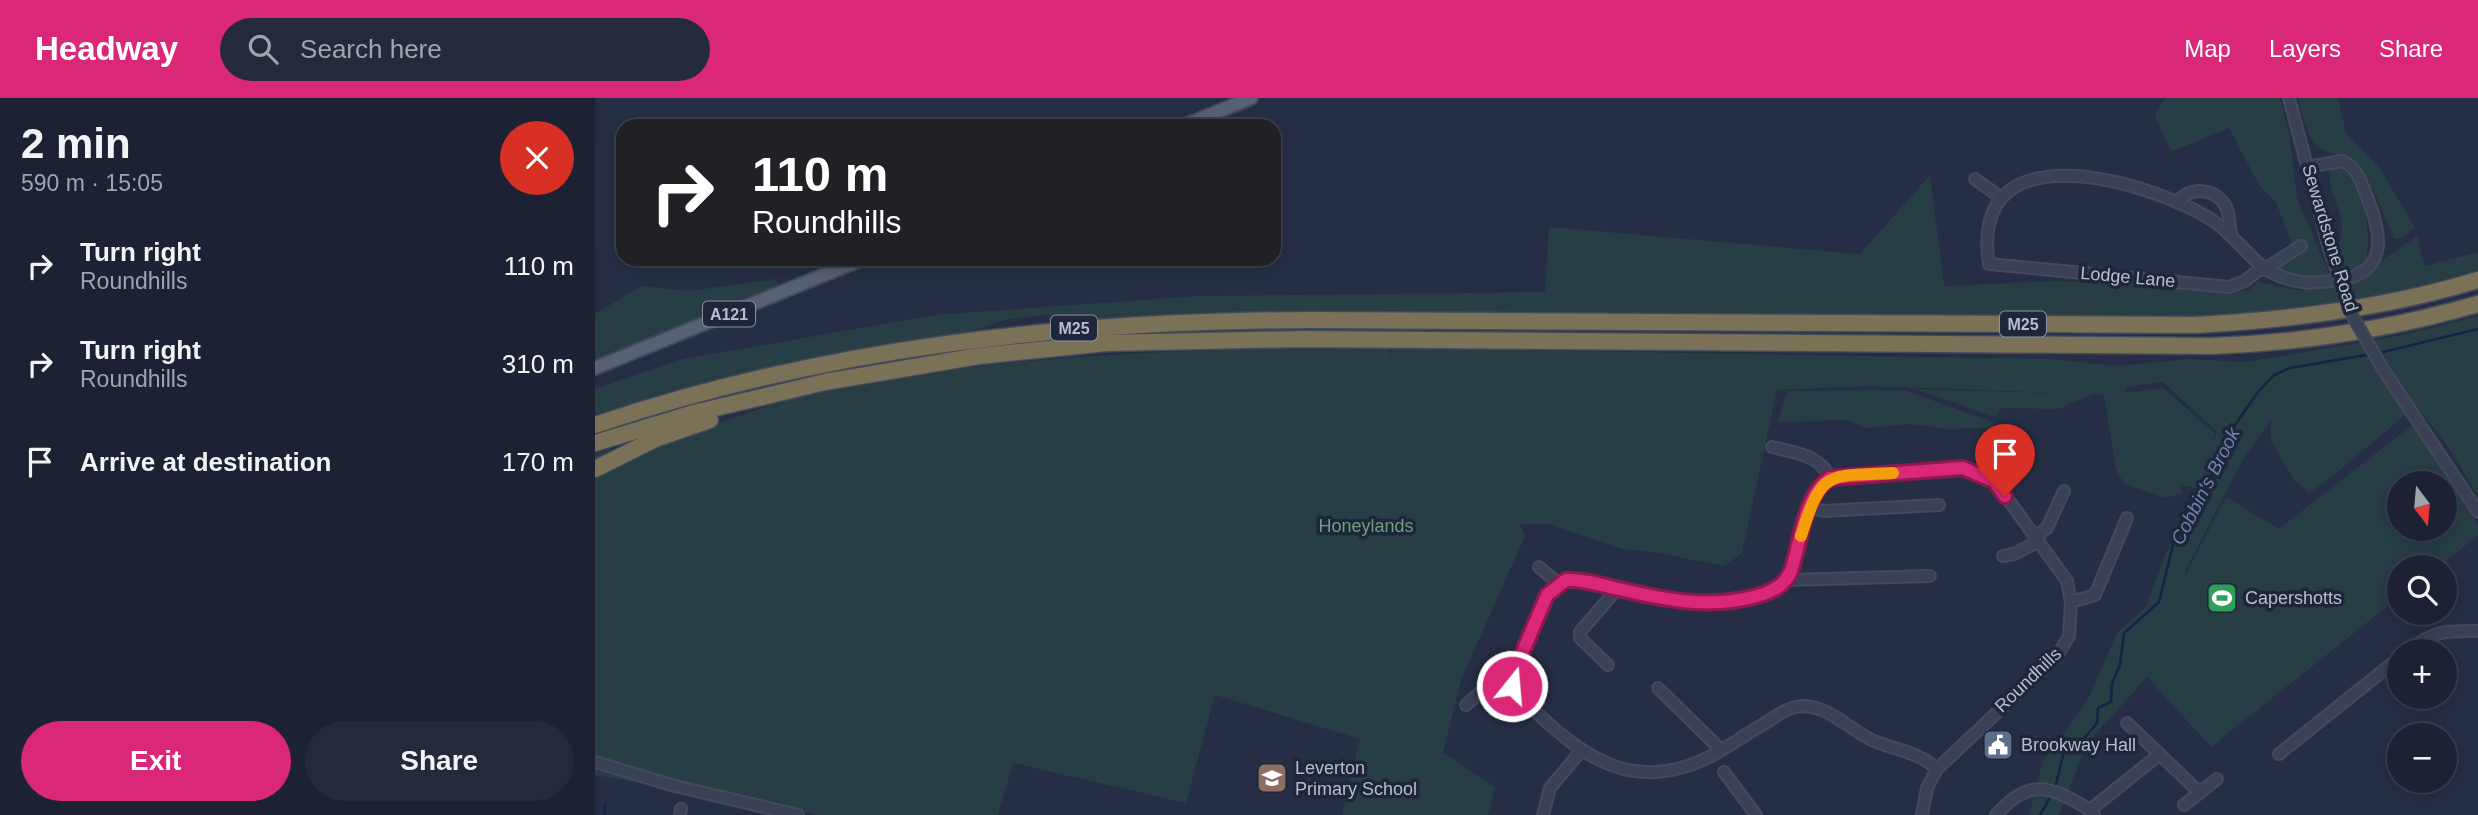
<!DOCTYPE html>
<meta charset="utf-8">
<style>
:root{--surface:#1c2233;--page:#252a3b;--text:#f1f3f6;--muted:#a0a4ac;--line:#3a3f4e;--accent:#db2777}
body{margin:0;font-family:Helvetica,sans-serif;background:var(--page);color:var(--text);height:100vh;display:flex;flex-direction:column;font-size:26px;white-space:nowrap}
*{box-sizing:border-box;margin:0}
p{font-size:23px;color:var(--muted)}
.icon{flex:none;width:38px;height:38px;fill:none;stroke:currentColor;stroke-width:2;stroke-linecap:round;stroke-linejoin:round}
.map{position:relative;flex:1;overflow:hidden}
.details{display:flex;flex-direction:column;background:var(--surface);width:595px}
.details>*{flex:none}
.guide{position:absolute;left:21px;top:21px;width:665px;height:147px;border-radius:21px;box-shadow:0 4px 18px #0003,0 0 0 2px var(--line);background:#202124;color:#fff;overflow:hidden}
.needle{width:46px;rotate:164deg}
.tools{position:absolute;left:1792px;top:373px;display:grid;gap:14px}
.tools a{display:grid;place-items:center;width:70px;height:70px;border-radius:50%;background:var(--surface);box-shadow:0 4px 18px #0003,0 0 0 2px var(--line);font-size:35px}
.pin{position:absolute;display:grid;place-items:center;width:60px;height:60px;color:#fff;margin:-72px -30px;border-radius:50% 50% 50% 0;rotate:-45deg;box-shadow:0 0 7px #0007}
.pin .icon{rotate:45deg}
.me{position:absolute;width:77px;margin:-38px;rotate:17deg;stroke-linejoin:round;filter:drop-shadow(0 0 5px #0008)}
.turn{display:flex;align-items:center;gap:24px;height:147px;padding:0 21px;font-size:32px}
.turn .icon{width:91px;height:91px;stroke-width:2.5}
.turn b{display:block;font-size:49px;line-height:60px}
.round{display:grid;place-items:center;flex:none;width:74px;height:74px;border-radius:37px;background:var(--page)}
.headline{display:flex;align-items:center;justify-content:space-between;height:119px;padding:0 21px}
h1{font-size:42px;font-weight:700;line-height:52px}
.primary-button{display:flex;gap:14px;margin-top:auto;padding:14px 21px}
.primary-button a{flex:1;height:80px;border-radius:42px;background:var(--accent);color:#fff;font-size:28px;font-weight:700;line-height:80px;text-align:center}
.primary-button a+a{background:var(--page);color:var(--text)}
ul{padding:0;list-style:none}
li{display:flex;align-items:center;gap:21px;height:98px;padding:0 21px}
li div{flex:1}
li b{display:block;font-size:26px}
li em{font-style:normal}
header{display:flex;align-items:center;gap:42px;box-sizing:border-box;height:98px;padding:0 35px;background:var(--accent);color:#fff}
header strong{font-size:33px}
nav{display:flex;gap:38px;margin-inline-start:auto;font-size:24px}
.search{width:490px;height:63px;background:var(--page);display:flex;align-items:center;gap:18px;box-sizing:border-box;padding:0 24px;border-radius:38px;color:var(--muted);font-size:26px}
main{display:flex;flex:1;min-height:0}
.map>svg:first-child{display:block}
.green{fill:#273e45;fill-rule:evenodd}
.lines{fill:none;stroke-linecap:round;stroke-linejoin:round}
.stream{stroke:#172344;stroke-width:2.5}
.minor-casing{stroke:#444a5d;stroke-width:14}
.major-casing{stroke:#444a5d;stroke-width:16}
.highway-casing{stroke:#42495b;stroke-width:19}
.minor{stroke:#3a4154;stroke-width:10}
.major{stroke:#586074;stroke-width:12}
.highway{stroke:#7a7156;stroke-width:16}
.minor-bridge-casing{stroke:#444a5d;stroke-width:14;stroke-linecap:butt}
.minor-bridge{stroke:#3a4154;stroke-width:10}
.route-casing{stroke:#8e194d;stroke-width:18}
.route{stroke:#db2777;stroke-width:12}
.slow{stroke:#f59e0b;stroke-width:12}
.labels{text-anchor:middle;stroke-width:7;stroke-linejoin:round;paint-order:stroke}
.shield{fill:#1e2639;stroke:#8990a1;stroke-width:2}
.shield-label{font-size:16px;font-weight:bold;fill:#b7bdcd}
.street-label{font-size:18px;fill:#b7bdcd;stroke:#1e2639}
.park-label{font-size:18px;fill:#6d9f7f;stroke:#1e2639}
.poi-label{font-size:18px;fill:#b7bdcd;stroke:#1e2639;text-anchor:start}
.water-label{font-size:19px;font-style:italic;fill:#6f81ae;stroke:#1e2639}
</style>
<header>
<strong>Headway</strong>
<div class="search"><svg class="icon" aria-label="search" viewBox="0 0 24 24"><circle cx="10" cy="10" r="6"/><path d="M15 15l6 6"/></svg>Search here</div>
<nav><a>Map</a><a>Layers</a><a>Share</a></nav>
</header>
<main>
<section class="details">
<div class="headline"><div><h1>2 min</h1><p>590 m · 15:05</p></div><a class="round" style="background:#d93025;color:#fff"><svg class="icon" aria-label="close" viewBox="0 0 24 24"><path d="M6 6l12 12M18 6L6 18"/></svg></a></div>
<ul>
<li><svg class="icon" aria-label="right" viewBox="0 0 24 24"><path d="M7 20v-9h11M14 6l5 5-5 5"/></svg><div><b>Turn right</b><p>Roundhills</p></div><em>110 m</em></li>
<li><svg class="icon" aria-label="right" viewBox="0 0 24 24"><path d="M7 20v-9h11M14 6l5 5-5 5"/></svg><div><b>Turn right</b><p>Roundhills</p></div><em>310 m</em></li>
<li><svg class="icon" aria-label="arrive" viewBox="0 0 24 24"><path d="M6 21V4h12l-3 4 3 4H6"/></svg><div><b>Arrive at destination</b></div><em>170 m</em></li>
</ul>
<div class="primary-button"><a>Exit</a><a>Share</a></div>
</section>
<div class="map">
<svg width="1883" height="717" viewBox="0 0 1883 717">
<rect width="100%" height="100%" fill="#252e44"/>
<g class="green">
<polygon points="1570,0 1685,0 1694,35 1702,101 1735,177 1706,179 1674,170 1696,144 1681,104 1664,87 1634,30 1576,54 1560,17"/>
<path d="M1703 0H1743L1751 36 1785 70 1820 130 1806 141H1800C1787 118 1781 88 1763 68 1754 58 1741 58 1729 52 1711 45 1708 16 1703 0Z"/>
<path d="M1743 69C1770 83 1777 136 1771 162L1762 170 1749 172 1742 149C1759 120 1725 90 1737 70Z"/>
<polygon points="1335,77 1349,188 1461,183 1654,193 1662,184 1704,192 1758,185 1772,179 1789,161 1822,138 1830,168 1883,154 1883,174 1782,199 1631,219 607,216 510,221 448,217 414,221 372,234 212,263 0,316 0,291 88,261 339,217 604,198 950,194 954,129 1265,156"/>
<polygon points="182,181 184,190 0,265 0,216 46,188 94,193"/>
<path d="M1883 218V398L1852 347 1821 308 1739 377 1714 395 1699 382 1676 343V322L1650 358 1590 473 1591 476 1631 399 1684 431 1817 327 1883 427V437L1844 469H1804V499L1616 649 1552 579 1491 647 1464 717H1434L1448 663 1492 603 1522 535 1551 509 1569 459 1592 420 1600 390 1584 386 1588 395 1570 400 1529 386 1521 371 1509 297 1499 296 1463 311 1407 310 1400 319 1320 291 1493 296 1273 288 1182 292 1147 455 1129 468 1057 454 1027 451 953 426H925L930 438 866 582 848 654 900 689 893 717H747L765 641 620 597 591 705 418 665 403 717H222L0 677V356L15 351 24 363C92 337 159 309 230 293 416 254 606 251 795 249L796 260 797 250 1456 261 1522 268 1595 261 1651 264 1803 238ZM1568 284 1622 334 1616 348 1620 335 1568 290 1531 295V289ZM1804 385H1850V430H1804Z"/>
<polygon points="1309,292 1398,324 1401,330 1352,331 1315,326 1273,330 1251,322 1183,324 1192,293"/>
</g>
<g class="lines">
<g class="stream">
<polyline points="1784,255 1883,231"/>
<polyline points="1460,690 1469,654 1477,646 1487,643 1502,625 1503,610 1516,604 1517,585 1525,567 1529,535 1564,504 1578,447 1610,395 1635,334 1663,294 1679,277 1695,270 1777,256"/>
<polyline points="10,706 10,717"/>
<polyline points="1445,717 1457,696"/>
</g>
<g class="minor-casing">
<g id="minor">
<polyline points="1694,0 1734,151"/>
<polyline points="1380,81 1405,99"/>
<path d="M1582 104C1595 89 1618 89 1630 107 1635 115 1634 126 1636 135"/>
<path d="M1666 170 1650 183 1634 189 1394 166C1373 31 1548 81 1614 120 1652 144 1657 177 1707 184 1719 186 1732 183 1744 182 1796 174 1786 133 1771 96 1766 83 1761 69 1747 63L1712 69"/>
<polyline points="1668,172 1706,148"/>
<polyline points="1788,271 1883,414"/>
<path d="M1177 349C1199 355 1225 356 1235 380"/>
<polyline points="1215,409 1228,413 1344,407"/>
<polyline points="1441,438 1452,430 1469,393"/>
<polyline points="1408,458 1419,456 1444,443"/>
<polyline points="944,469 964,486"/>
<polyline points="1191,482 1335,478"/>
<polyline points="1476,504 1500,497 1532,420"/>
<path d="M1813 553C1839 532 1850 533 1883 533"/>
<polyline points="1013,567 985,540 985,534 1022,491"/>
<polyline points="1063,590 1125,651"/>
<polyline points="871,607 896,585 917,588"/>
<polyline points="1532,625 1605,695"/>
<polyline points="1684,656 1804,560"/>
<polyline points="0,664 76,687 203,717"/>
<polyline points="1129,674 1161,717"/>
<polyline points="1589,707 1622,681"/>
<polyline points="1495,712 1565,656"/>
<polyline points="85,717 86,711"/>
<polyline points="948,717 955,690 986,653"/>
<path d="M1327 717 1332 690 1342 671 1462 558 1474 538 1476 504 1472 483 1399 382 1368 370 1235 380C1208 398 1206 445 1196 473 1190 488 1176 494 1162 498 1115 511 1071 502 1024 491 1006 487 989 481 971 482 947 495 941 524 930 548 915 584 912 587 942 615 993 663 1041 694 1112 660 1129 652 1145 640 1162 630 1177 622 1191 608 1209 608 1236 609 1256 633 1279 643 1301 652 1324 654 1342 671"/>
<path d="M1401 717C1435 678 1457 689 1495 712L1499 717"/>
</g>
</g>
<g class="major-casing">
<g id="major">
<polyline points="588,28 656,0"/>
<polyline points="0,270 268,161"/>
</g>
</g>
<g class="highway-casing">
<g id="highway">
<path d="M0 327C232 249 472 223 715 222L1600 227C1695 222 1792 210 1883 182"/>
<path d="M0 345 99 315 230 284 384 258 512 245 706 241 1616 248C1706 245 1796 231 1883 206"/>
<polyline points="0,371 60,341 115,322"/>
</g>
</g>
<use href="#minor" class="minor"/>
<use href="#major" class="major"/>
<use href="#highway" class="highway"/>
<g class="minor-bridge-casing">
<polyline id="minor-bridge" points="1734,151 1758,219 1788,271"/>
</g>
<use href="#minor-bridge" class="minor-bridge"/>
</g>
<g class="lines">
<g class="route-casing">
<path id="route" d="M917 588V579L952 497 971 482C988 481 1006 487 1024 491 1071 502 1114 511 1162 498 1176 494 1190 488 1196 473 1206 445 1208 398 1235 380L1368 370 1399 383 1410 398"/>
</g>
<use href="#route" class="route"/>
<path class="slow" d="M1206 438C1227 371 1232 378 1298 375"/>
</g>
<defs>
<g id="stadium-square" transform="scale(1.575)"><rect x="-9" y="-9" width="18" height="18" rx="4" fill="#2e9e5b" stroke="#1e2639"/><path d="M0-5a6.5 5 0 1 0 0 10a6.5 5 0 1 0 0-10ZM-3.5-1.8h7v3.6h-7Z" fill="#fff"/></g>
<g id="civic-square" transform="scale(1.575)"><rect x="-9" y="-9" width="18" height="18" rx="4" fill="#5c6f8a" stroke="#1e2639"/><path d="M-.6-6.5H3V-4.5H.6V-3L4-1V1h2V6H-6V1h2V-1L-.6-3ZM-1.2 2.5V6h2.4V2.5Z" fill="#fff"/></g>
<g id="school-square" transform="scale(1.575)"><rect x="-9" y="-9" width="18" height="18" rx="4" fill="#8d6e63" stroke="#1e2639"/><path d="M0-5L7-2L0 1L-7-2ZM-4 1L0 2.5L4 1V4Q0 6-4 4Z" fill="#fff"/></g>
</defs>
<g fill-rule="evenodd">
<use href="#stadium-square" x="1627" y="500"/>
<use href="#civic-square" x="1403" y="647"/>
<use href="#school-square" x="677" y="680"/>
</g>
<g class="labels">
<g class="shield">
<rect x="108" y="203.5" width="52" height="25" rx="5"/>
<rect x="1405" y="213.5" width="46" height="25" rx="5"/>
<rect x="456" y="217.5" width="46" height="25" rx="5"/>
</g>
<g class="shield-label">
<text x="134" y="222">A121</text>
<text x="1428" y="232">M25</text>
<text x="479" y="236">M25</text>
</g>
<g class="street-label">
<text transform="translate(1735 140) rotate(73)" y="6">Sewardstone Road</text>
<text transform="translate(1533 179) rotate(5)" y="6">Lodge Lane</text>
<text transform="translate(1433 582) rotate(-44)" y="6">Roundhills</text>
</g>
<g class="park-label">
<text x="771" y="434">Honeylands</text>
</g>
<g class="poi-label">
<text x="1650" y="506">Capershotts</text>
<text x="1426" y="653">Brookway Hall</text>
<text x="700" y="676">Leverton<tspan x="700" dy="21">Primary School</tspan></text>
</g>
<g class="water-label">
<text transform="translate(1610 388) rotate(-63)" y="7">Cobbin's Brook</text>
</g>
</g>
</svg>
<div class="tools">
<a><svg class="needle" viewBox="-14 -14 28 28"><path d="M0-13l5 13h-10z" fill="#e53935"/><path d="M0 13l5-13h-10z" fill="#a0a4ac"/></svg></a>
<a><svg class="icon" aria-label="search" viewBox="0 0 24 24"><circle cx="10" cy="10" r="6"/><path d="M15 15l6 6"/></svg></a>
<a>+</a>
<a>−</a>
</div>
<div class="pin" style="left:1410px;top:398px;background:#d93025"><svg class="icon" aria-label="arrive" viewBox="0 0 24 24"><path d="M6 21V4h12l-3 4 3 4H6"/></svg></div>
<svg class="me" style="left:917px;top:588px" viewBox="-20 -20 40 40"><circle r="17" fill="#db2777" stroke="#fff" stroke-width="3"/><path d="M0-11L8 9 0 5-8 9z" fill="#fff"/></svg>
<div class="guide">
<div class="turn"><svg class="icon" aria-label="right" viewBox="0 0 24 24"><path d="M7 20v-9h11M14 6l5 5-5 5"/></svg><div><b>110 m</b>Roundhills</div></div>
</div>
</div>
</main>
